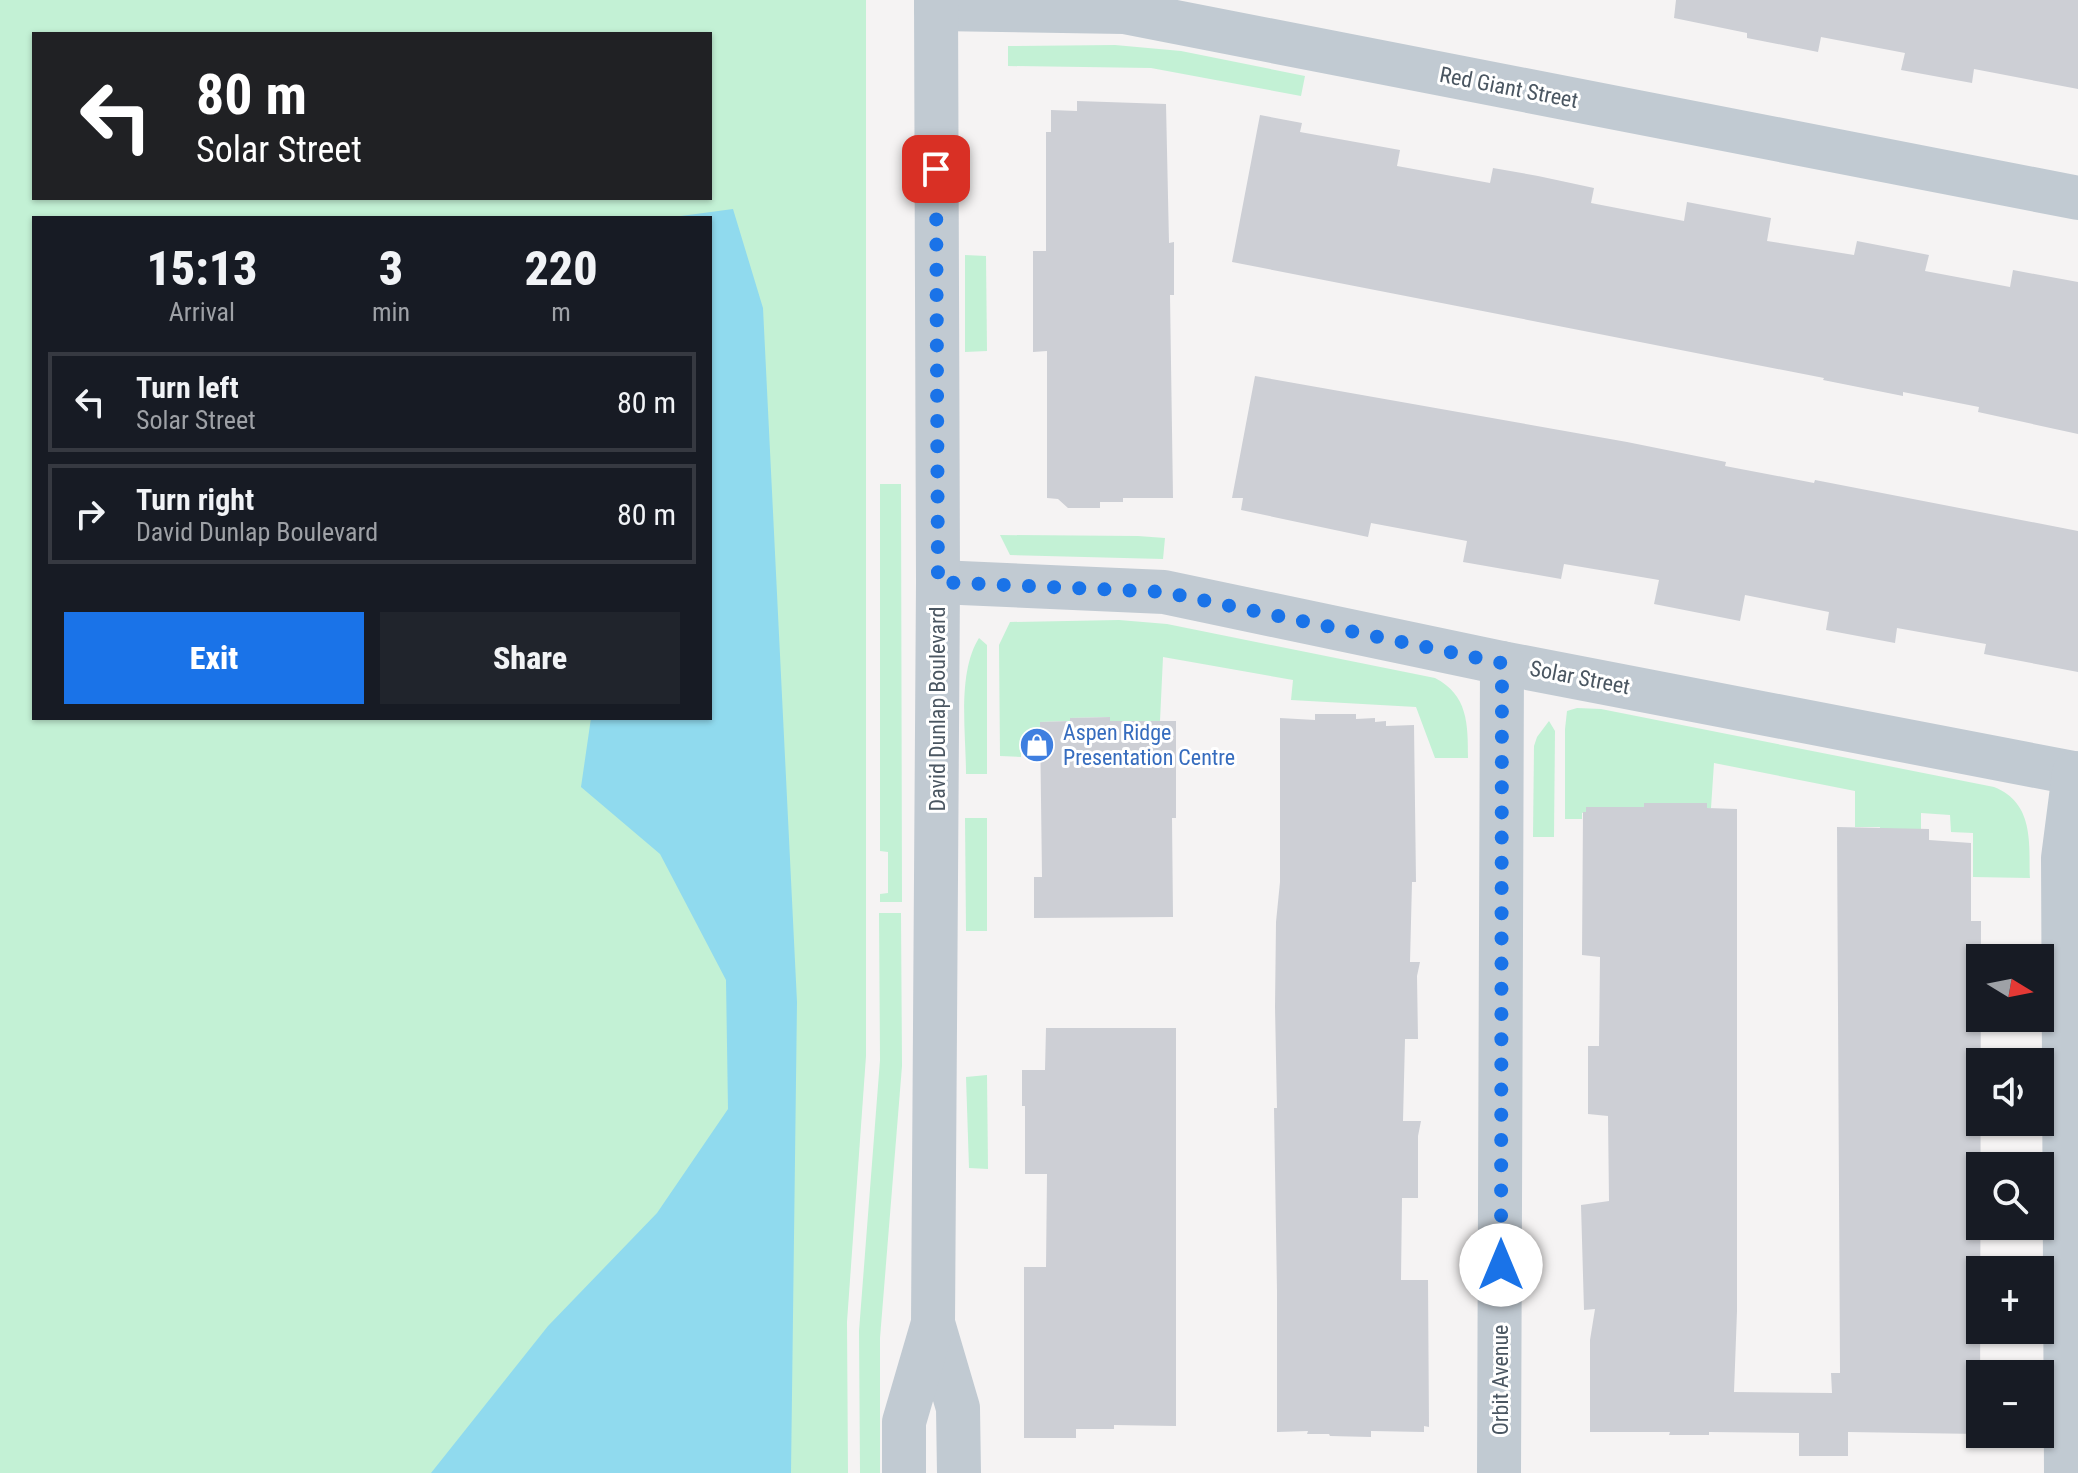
<!DOCTYPE html>
<meta charset="utf-8">
<style>
:root{--surface:#171b24;--page:#20242c;--text:#f1f3f6;--muted:#9ea1a6;--line:#363941;--accent:#1a73e8}
body{margin:0;font-family:"Roboto Condensed",sans-serif;background:var(--page);color:var(--text);height:100vh;display:flex;flex-direction:column;font-size:30px;white-space:nowrap}
*{box-sizing:border-box;margin:0}
p{font-size:26px;color:var(--muted)}
.icon{flex:none;width:44px;height:44px;fill:none;stroke:currentColor;stroke-width:2;stroke-linecap:round;stroke-linejoin:round}
.map{position:relative;flex:1;overflow:hidden}
.panel{position:absolute;left:32px;top:216px;width:680px;height:504px;display:flex;flex-direction:column;background:var(--surface);border-radius:0px;box-shadow:0 2px 6px #0004}
.panel>*{flex:none}
.guide{position:absolute;left:32px;top:32px;width:680px;height:168px;border-radius:0px;box-shadow:0 2px 6px #0004;background:#202124;color:#fff;overflow:hidden}
.needle{width:52px;rotate:100deg}
.fabs{position:absolute;left:1966px;top:944px;display:grid;gap:16px}
.fabs a{display:grid;place-items:center;width:88px;height:88px;border-radius:0px;background:var(--surface);box-shadow:0 2px 6px #0004;font-size:40px}
.pin{position:absolute;display:grid;place-items:center;width:68px;height:68px;color:#fff;margin:-34px;border-radius:16px;box-shadow:0 4px 12px #0006}
.me{position:absolute;width:88px;margin:-44px;rotate:0deg;stroke-linejoin:round;filter:drop-shadow(0 0 6px #0008)}
.turn{display:flex;align-items:center;gap:28px;height:168px;padding:0 32px;font-size:36px}
.turn .icon{width:104px;height:104px;stroke-width:2.5}
.turn b{display:block;font-size:56px;line-height:68px}
.eta{display:flex;justify-content:space-evenly;align-items:center;height:136px;text-align:center}
.eta b{font-size:48px;font-weight:800;line-height:56px}
.primary-button{display:flex;gap:16px;margin-top:auto;padding:16px 32px}
.primary-button a{flex:1;height:92px;border-radius:0px;background:var(--accent);color:#fff;font-size:32px;font-weight:800;line-height:92px;text-align:center}
.primary-button a+a{background:var(--page);color:var(--text)}
ul{padding:0;list-style:none}
li{display:flex;align-items:center;gap:24px;height:100px;margin:0 16px 12px;padding:0 16px;border:4px solid var(--line);border-radius:0px}
li div{flex:1}
li b{display:block;font-size:30px}
li em{font-style:normal}
.map>svg:first-child{display:block}
.green{fill:#c3f1d5;fill-rule:evenodd}
.water{fill:#90daee}
.building{fill:#cdcfd5}
.lines{fill:none;stroke-linecap:round;stroke-linejoin:round}
.minor{stroke:#c1cad2;stroke-width:44}
.route{stroke:#1a73e8;stroke-width:14;stroke-dasharray:0 25.2}
.labels{text-anchor:middle;stroke-width:6;stroke-linejoin:round;paint-order:stroke}
.street-label{font-size:22px;fill:#4a5661;stroke:#fff}
.shop-label{font-size:22px;fill:#366cbe;stroke:#fff;text-anchor:start}
</style>
<div class="map">
<svg width="2078" height="1473" viewBox="0 0 2078 1473">
<rect width="100%" height="100%" fill="#f5f3f3"/>
<g class="green">
<path d="M0 0H866V1056L847 1322 848 1473H0ZM34 34H710V198H34ZM34 218H710V718H34Z"/>
<polygon points="1115,45 1181,51 1305,76 1301,96 1151,68 1008,66 1008,46"/>
<polygon points="965,255 986,256 987,351 965,352"/>
<polygon points="880,484 901,484 902,902 880,902 880,894 888,893 888,852 880,851"/>
<polygon points="1000,535 1138,536 1165,538 1163,559 1010,555"/>
<path d="M1119 620 1167 624 1435 678C1468 695 1468 724 1468 758H1435L1416 707 1291 700 1293 680 1163 657 1160 721H1110L1109 717 1070 718V721L1040 722V744L1021 745V757L1000 756 999 645 1010 622Z"/>
<path d="M979 638 987 645V774H966C966 733 957 673 979 638Z"/>
<path d="M1577 708 1601 709 1994 787C2034 803 2029 842 2030 878L1973 877V833L1951 832 1950 815 1921 813V829L1880 832V827H1855V791L1714 763 1711 808H1707V803H1645L1644 807H1586V812L1582 813V819H1565V729L1567 711Z"/>
<polygon points="1549,721 1555,731 1554,837 1533,837 1534,746 1537,737"/>
<polygon points="965,818 987,818 987,931 966,931"/>
<polygon points="879,913 901,913 902,1066 880,1338 880,1473 860,1473 859,1331 880,1060"/>
<polygon points="987,1075 988,1169 969,1168 966,1077"/>
</g>
<polygon class="water" points="733,209 763,308 797,1002 791,1473 431,1473 548,1326 657,1213 728,1109 726,980 660,854 581,787 591,718 710,718 710,218 666,218"/>
<g class="building">
<polygon points="1676,0 2078,0 2078,89 1974,69 1972,83 1901,70 1905,53 1821,37 1818,52 1747,38 1747,33 1674,18"/>
<polygon points="1077,101 1166,104 1169,243 1174,242 1174,295 1170,295 1173,498 1123,498 1123,502 1100,502 1100,508 1068,508 1058,499 1047,498 1047,351 1033,352 1033,251 1046,251 1046,132 1051,132 1051,110 1077,111"/>
<polygon points="1260,115 1302,123 1300,132 1400,150 1397,166 1490,183 1493,168 1538,176 1594,188 1591,203 1684,221 1687,202 1771,218 1767,241 1854,255 1857,241 1929,255 1925,271 2010,287 2013,270 2078,282 2078,434 1978,412 1979,407 1903,392 1903,396 1823,380 1824,378 1232,262"/>
<polygon points="1255,376 1627,442 1726,462 1725,466 1814,483 1815,480 2078,531 2078,672 1984,654 1986,644 1897,628 1895,643 1826,630 1829,612 1745,595 1740,621 1654,604 1659,580 1564,564 1561,579 1463,562 1467,541 1371,523 1368,537 1241,510 1243,498 1232,498"/>
<polygon points="1315,714 1356,714 1356,719 1375,718 1375,722 1386,721 1386,726 1414,725 1416,882 1412,882 1410,962 1420,962 1417,976 1418,1039 1405,1039 1403,1121 1421,1121 1418,1136 1418,1198 1402,1198 1401,1280 1428,1280 1429,1427 1424,1426 1424,1432 1371,1431 1371,1437 1330,1436 1329,1434 1307,1434 1308,1431 1277,1432 1277,1291 1274,1108 1277,1108 1275,1007 1276,922 1280,882 1280,718 1315,720"/>
<polygon points="1110,717 1110,721 1176,721 1176,818 1172,818 1173,917 1034,918 1034,877 1042,877 1040,722 1070,721 1070,718"/>
<polygon points="1644,803 1707,803 1707,808 1737,809 1737,1311 1734,1392 1832,1393 1831,1373 1840,1373 1837,827 1929,829 1929,840 1971,843 1971,921 1981,921 1980,1434 1848,1432 1848,1456 1799,1456 1799,1433 1709,1432 1709,1435 1669,1435 1670,1432 1590,1432 1590,1340 1595,1309 1584,1310 1581,1205 1609,1201 1608,1116 1588,1114 1588,1046 1599,1046 1600,957 1582,955 1583,812 1586,812 1586,807 1644,807"/>
<polygon points="1046,1028 1176,1028 1176,1426 1114,1425 1114,1429 1076,1429 1076,1438 1024,1438 1024,1267 1046,1267 1047,1174 1025,1174 1025,1106 1022,1106 1022,1070 1045,1070"/>
</g>
<g class="lines">
<g class="minor">
<polyline points="936,9 1124,12 2078,198"/>
<polyline points="938,582 1164,592 1502,663 2078,774"/>
<polyline points="933,1323 958,1408 959,1473"/>
<polyline points="904,1473 904,1422 933,1323 938,582 936,0"/>
<polyline points="1499,1473 1502,663"/>
<polyline points="2066,1473 2063,858 2074,773"/>
</g>
</g>
<g class="lines">
<polyline class="route" points="936,169 938,582 1164,592 1502,663 1501,1265"/>
</g>
<defs>
<g id="shop-disc" transform="scale(1.8)"><circle r="9.5" fill="#3f7fe0" stroke="#fff"/><path d="M-5-2.5h2.3a2.7 3.5 0 0 1 5.4 0H5L5.5 6h-11ZM-1.5-2.5h3a1.5 2.3 0 0 0-3 0Z" fill="#fff"/></g>
</defs>
<g fill-rule="evenodd">
<use href="#shop-disc" x="1037" y="745"/>
</g>
<g class="labels">
<g class="street-label">
<text transform="translate(1509 87) rotate(11)" y="8">Red Giant Street</text>
<text transform="translate(1580 677) rotate(11)" y="8">Solar Street</text>
<text transform="translate(937 709) rotate(-90)" y="8">David Dunlap Boulevard</text>
<text transform="translate(1500 1380) rotate(-90)" y="8">Orbit Avenue</text>
</g>
<g class="shop-label">
<text x="1063" y="740">Aspen Ridge<tspan x="1063" dy="25">Presentation Centre</tspan></text>
</g>
</g>
</svg>
<div class="fabs">
<a><svg class="needle" viewBox="-14 -14 28 28"><path d="M0-13l5 13h-10z" fill="#e53935"/><path d="M0 13l5-13h-10z" fill="#9ea1a6"/></svg></a>
<a><svg class="icon" aria-label="sound" viewBox="0 0 24 24"><path d="M4 9h4l5-4v14l-5-4H4zM17 9q2 3 0 6"/></svg></a>
<a><svg class="icon" aria-label="search" viewBox="0 0 24 24"><circle cx="10" cy="10" r="6"/><path d="M15 15l6 6"/></svg></a>
<a>+</a>
<a>−</a>
</div>
<div class="pin" style="left:936px;top:169px;background:#d93025"><svg class="icon" aria-label="arrive" viewBox="0 0 24 24"><path d="M6 21V4h12l-3 4 3 4H6"/></svg></div>
<svg class="me" style="left:1501px;top:1265px" viewBox="-20 -20 40 40"><circle r="19" fill="#fff"/><path d="M0-13L10 11 0 6-10 11z" fill="#1a73e8"/></svg>
<div class="guide">
<div class="turn"><svg class="icon" aria-label="left" viewBox="0 0 24 24"><path d="M17 20v-9H6M10 6l-5 5 5 5"/></svg><div><b>80 m</b>Solar Street</div></div>
</div>
<section class="panel">
<div class="eta">
<div><b>15:13</b><p>Arrival</p></div>
<div><b>3</b><p>min</p></div>
<div><b>220</b><p>m</p></div>
</div>
<ul>
<li><svg class="icon" aria-label="left" viewBox="0 0 24 24"><path d="M17 20v-9H6M10 6l-5 5 5 5"/></svg><div><b>Turn left</b><p>Solar Street</p></div><em>80 m</em></li>
<li><svg class="icon" aria-label="right" viewBox="0 0 24 24"><path d="M7 20v-9h11M14 6l5 5-5 5"/></svg><div><b>Turn right</b><p>David Dunlap Boulevard</p></div><em>80 m</em></li>
</ul>
<div class="primary-button"><a>Exit</a><a>Share</a></div>
</section>
</div>
